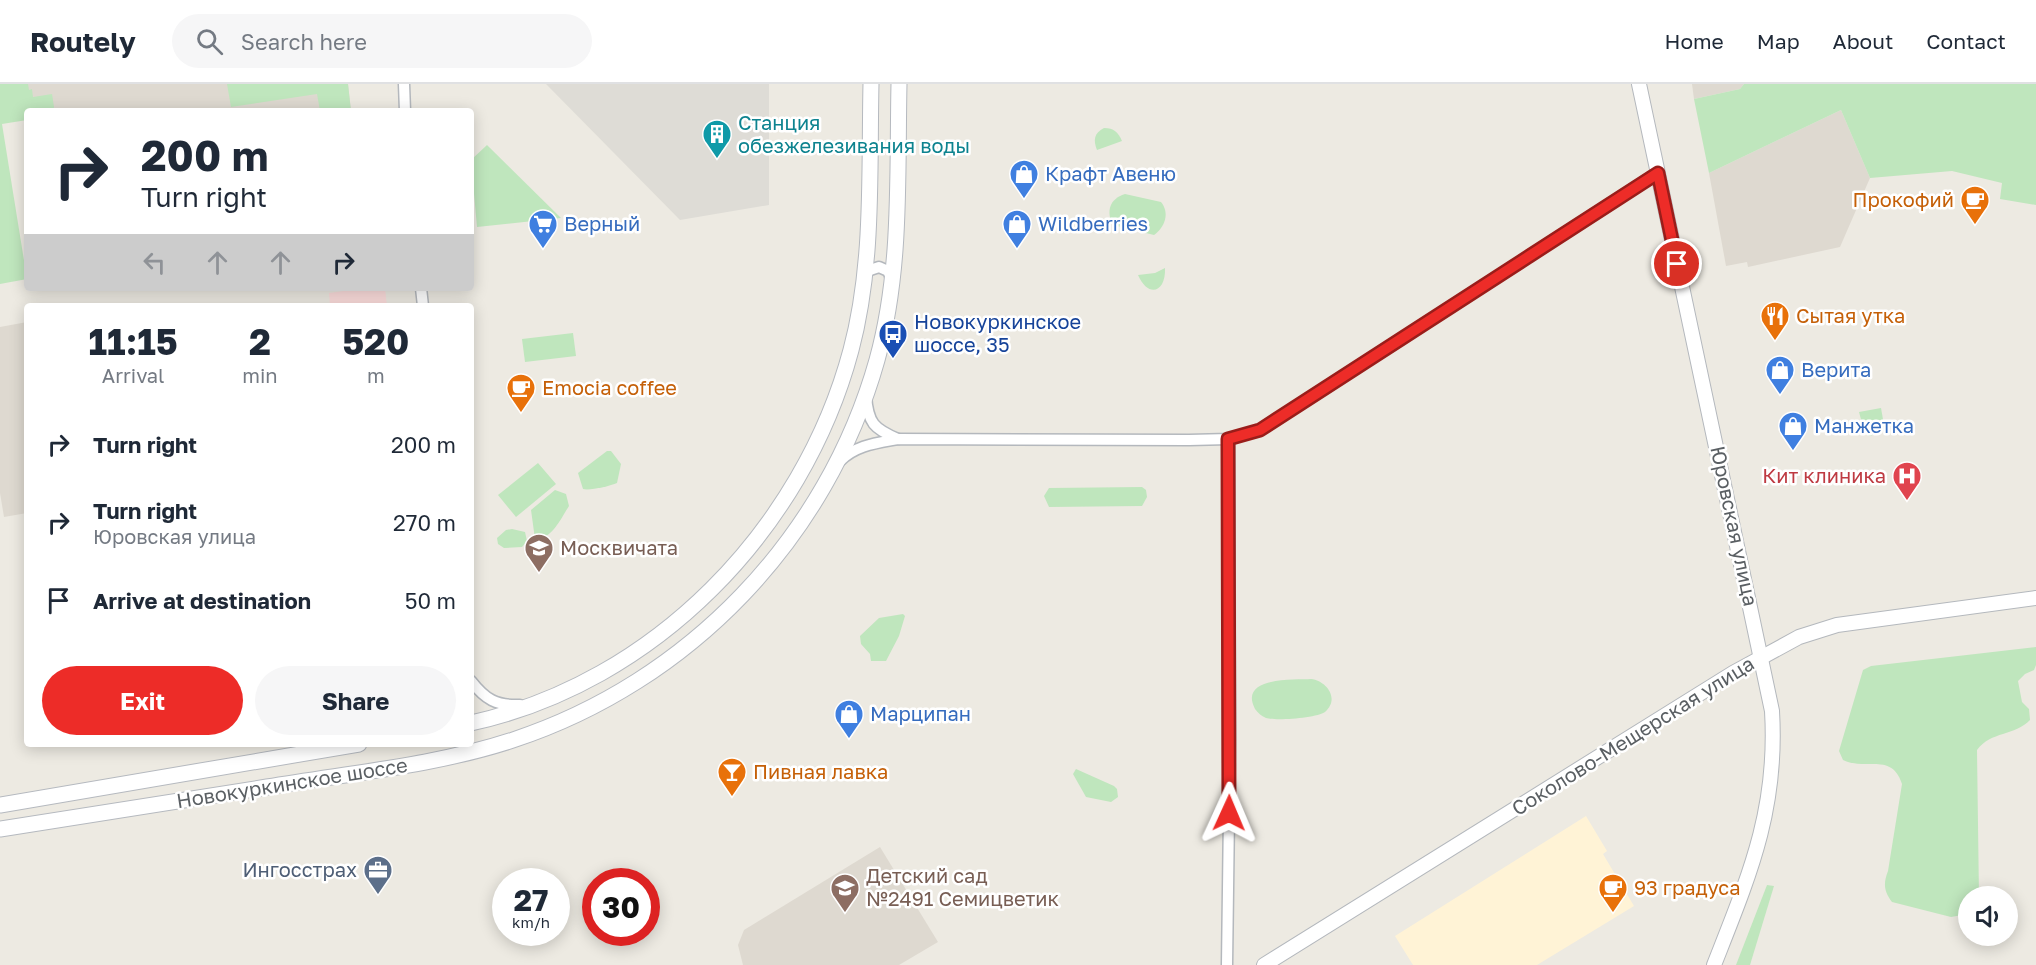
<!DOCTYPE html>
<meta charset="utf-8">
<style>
:root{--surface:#fff;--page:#f6f6f7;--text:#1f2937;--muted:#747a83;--line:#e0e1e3;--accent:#ed2c28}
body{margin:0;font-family:"Golos Text",sans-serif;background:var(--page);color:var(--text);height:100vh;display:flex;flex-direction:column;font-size:22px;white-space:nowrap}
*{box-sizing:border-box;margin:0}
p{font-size:20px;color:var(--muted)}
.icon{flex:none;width:33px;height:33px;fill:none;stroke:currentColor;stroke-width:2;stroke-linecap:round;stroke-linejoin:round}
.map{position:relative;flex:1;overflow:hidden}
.details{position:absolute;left:24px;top:219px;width:450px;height:444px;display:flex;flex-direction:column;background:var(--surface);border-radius:6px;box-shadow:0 3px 15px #0003}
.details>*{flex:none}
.top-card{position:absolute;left:24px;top:24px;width:450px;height:183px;border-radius:6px;box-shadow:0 3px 15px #0003;background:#fff;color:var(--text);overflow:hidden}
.fabs{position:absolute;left:1958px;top:802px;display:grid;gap:12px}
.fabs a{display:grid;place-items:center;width:60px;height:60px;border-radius:50%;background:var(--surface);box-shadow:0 3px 15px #0003;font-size:30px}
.speed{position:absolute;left:492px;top:784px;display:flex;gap:12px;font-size:30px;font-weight:700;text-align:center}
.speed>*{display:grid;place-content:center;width:78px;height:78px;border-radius:50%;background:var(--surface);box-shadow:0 3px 15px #0003;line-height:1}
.speed small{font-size:15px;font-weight:400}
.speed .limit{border:9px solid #d22;background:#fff;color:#111}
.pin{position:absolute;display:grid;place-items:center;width:51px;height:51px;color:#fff;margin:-26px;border:3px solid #fff;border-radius:50%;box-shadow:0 2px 6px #0007}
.me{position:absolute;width:66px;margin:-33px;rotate:1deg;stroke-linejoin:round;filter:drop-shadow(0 0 4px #0008)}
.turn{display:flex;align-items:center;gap:21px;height:126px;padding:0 18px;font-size:27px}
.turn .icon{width:78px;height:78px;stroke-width:2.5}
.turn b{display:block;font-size:42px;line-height:51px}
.lanes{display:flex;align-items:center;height:57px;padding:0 18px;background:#0003;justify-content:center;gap:30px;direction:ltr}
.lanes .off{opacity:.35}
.eta{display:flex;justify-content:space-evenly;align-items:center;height:102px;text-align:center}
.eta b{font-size:36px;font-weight:700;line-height:42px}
.primary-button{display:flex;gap:12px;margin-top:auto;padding:12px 18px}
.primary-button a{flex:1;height:69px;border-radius:36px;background:var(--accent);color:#fff;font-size:24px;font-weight:700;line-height:69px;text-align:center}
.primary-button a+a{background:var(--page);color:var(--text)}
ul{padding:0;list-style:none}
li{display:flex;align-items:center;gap:18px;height:78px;padding:0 18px}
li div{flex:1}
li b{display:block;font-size:22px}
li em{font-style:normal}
header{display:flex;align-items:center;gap:36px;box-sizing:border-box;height:84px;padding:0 30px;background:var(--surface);border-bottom:2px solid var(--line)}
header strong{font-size:28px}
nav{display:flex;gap:33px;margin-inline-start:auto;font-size:21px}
.search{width:420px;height:54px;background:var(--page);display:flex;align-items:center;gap:15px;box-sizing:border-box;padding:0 21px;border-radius:33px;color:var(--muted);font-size:22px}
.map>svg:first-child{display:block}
.commercial{fill:#fff3d6}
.industrial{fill:#dedcd6}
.education{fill:#ded9d0}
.medical{fill:#fcdddc}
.green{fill:#bfe6bd}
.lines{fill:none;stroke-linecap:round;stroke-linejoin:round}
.minor-casing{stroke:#b4b8bd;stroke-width:13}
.tertiary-casing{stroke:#b4b8bd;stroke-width:16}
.secondary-casing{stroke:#b5b9bf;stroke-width:17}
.minor{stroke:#fff;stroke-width:10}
.tertiary{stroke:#fff;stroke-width:14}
.secondary{stroke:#fff;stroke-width:15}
.route-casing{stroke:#9a1d1a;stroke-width:15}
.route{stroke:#ed2c28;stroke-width:10}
.labels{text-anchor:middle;stroke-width:5;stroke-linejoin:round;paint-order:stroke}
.culture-label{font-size:20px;fill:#0d838f;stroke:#fff;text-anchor:start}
.shop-label{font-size:20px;fill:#366cbe;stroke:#fff;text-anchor:start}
.food-label{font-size:20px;fill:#c56008;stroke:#fff;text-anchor:start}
.transit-label{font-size:20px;fill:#164399;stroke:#fff;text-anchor:start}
.health-label{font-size:20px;fill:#be3a42;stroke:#fff;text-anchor:end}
.street-label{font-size:20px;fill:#5a5f63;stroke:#fff}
.education-label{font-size:20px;fill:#785e54;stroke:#fff;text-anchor:start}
.service-label{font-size:20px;fill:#4e5e75;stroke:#fff;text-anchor:end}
</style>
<header>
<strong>Routely</strong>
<div class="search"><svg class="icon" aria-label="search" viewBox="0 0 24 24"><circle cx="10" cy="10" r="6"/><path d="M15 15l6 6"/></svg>Search here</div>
<nav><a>Home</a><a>Map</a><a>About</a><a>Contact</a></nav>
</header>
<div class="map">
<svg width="2036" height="881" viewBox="0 0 2036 881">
<rect width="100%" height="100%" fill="#edeae2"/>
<polygon class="commercial" points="1586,732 1607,767 1603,770 1634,822 1537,881 1413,881 1395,852"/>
<polygon class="industrial" points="546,0 769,0 769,121 680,136"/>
<g class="education">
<polygon points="12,0 348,0 351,27 45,27"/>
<polygon points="1692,0 1744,0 1740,5 1694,15"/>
<polygon points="1841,26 1870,94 1840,163 1748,183 1747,178 1726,182 1709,89"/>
<polygon points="27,238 27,429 4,433 0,409 0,243"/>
<polygon points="880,763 938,858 899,881 743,881 738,861 744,846"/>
</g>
<polygon class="medical" points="364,204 385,204 387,222 330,222 329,209"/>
<g class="green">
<polygon points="0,0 28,0 29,6 32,5 33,13 52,10 54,23 53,27 27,27 27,36 2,40 27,195 0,200"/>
<polygon points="227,0 348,0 351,27 320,27 317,10 231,23"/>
<polygon points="1744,0 2036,0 2036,121 2000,115 2002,99 1952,87 1870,94 1841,26 1709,89 1694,15 1740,5"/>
<path d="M1104 44C1114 44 1118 48 1122 57L1097 66C1093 56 1094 49 1104 44Z"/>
<polygon points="487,61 561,134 477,143 471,76"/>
<path d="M1125 110 1161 118C1170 129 1165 143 1154 151L1113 141C1106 128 1109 115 1125 110Z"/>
<path d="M1165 184C1166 209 1148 214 1138 191L1155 189Z"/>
<polygon points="573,249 576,272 525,278 522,255"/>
<polygon points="1881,324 1884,341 1883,347 1870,352 1865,350 1859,328"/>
<path d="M607 367H611L621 380 617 399C610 402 589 407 583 405L578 389Z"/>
<polygon points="538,379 556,400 516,433 498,411"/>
<polygon points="1142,403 1146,406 1147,413 1142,422 1049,423 1044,412 1049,404"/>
<path d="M555 406 566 410 569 422C561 434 552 456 535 455L531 426Z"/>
<polygon points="512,445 525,448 527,457 522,463 504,464 498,460 497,454 506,446"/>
<polygon points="903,530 905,532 899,552 886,577 871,577 870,570 861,560 860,552 879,534"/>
<path d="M2036 563V581L2034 586 2025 590 2018 597 2022 618 2029 625 2030 636C2015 652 1991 647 1977 666L1979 813H1968V830L1951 833 1892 818C1884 807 1883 800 1888 787L1902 700C1892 668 1866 687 1843 676L1839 667 1863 586 1871 582Z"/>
<path d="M1311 595C1327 597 1340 615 1325 628 1317 634 1276 637 1266 634 1261 632 1258 629 1255 625 1238 592 1295 596 1311 595Z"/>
<polygon points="1076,685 1114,702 1117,705 1118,713 1111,718 1086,713 1073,690"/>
<polygon points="1767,801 1774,802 1750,881 1736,881"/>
</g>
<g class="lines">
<g class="minor-casing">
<g id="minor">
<polyline points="404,0 405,27"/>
<polyline points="864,192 870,186 879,183 888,187 892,196"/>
<polyline points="421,204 423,222"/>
<path d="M866 312C868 339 874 345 898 355"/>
<path d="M840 377C856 361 877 359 898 355L1189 356 1229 355 1260 346 1657 89"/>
<path d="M471 597C485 615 496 622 520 621"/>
<polyline points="1227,881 1230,655 1229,355"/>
</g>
</g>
<g class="tertiary-casing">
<g id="tertiary">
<path d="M1639 0 1772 627C1778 726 1749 792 1714 881"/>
<polyline points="1264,881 1733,589 1799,553 1837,541 2036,514"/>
</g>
</g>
<g class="secondary-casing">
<g id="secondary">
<path d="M471 639C654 599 803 446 851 266 874 180 869 88 871 0"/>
<polyline points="0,721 359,660"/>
<path d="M0 745C89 731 178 717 267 703 349 689 434 682 513 656 689 598 827 454 877 276 902 186 897 92 899 0"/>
</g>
</g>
<use href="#minor" class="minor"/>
<use href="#tertiary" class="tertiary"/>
<use href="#secondary" class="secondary"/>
</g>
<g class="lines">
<g class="route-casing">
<polyline id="route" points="1229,729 1228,355 1260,346 1658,89 1677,180"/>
</g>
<use href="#route" class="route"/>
</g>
<defs>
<g id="building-pin" transform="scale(1.5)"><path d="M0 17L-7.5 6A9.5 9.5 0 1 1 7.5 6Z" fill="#0f9aa8" stroke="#fff"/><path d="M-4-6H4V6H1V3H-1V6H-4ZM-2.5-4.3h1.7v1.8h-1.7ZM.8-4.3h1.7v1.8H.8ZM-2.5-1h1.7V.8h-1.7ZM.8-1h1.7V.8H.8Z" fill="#fff"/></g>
<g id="shop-pin" transform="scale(1.5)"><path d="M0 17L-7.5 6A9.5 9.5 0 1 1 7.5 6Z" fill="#3f7fe0" stroke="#fff"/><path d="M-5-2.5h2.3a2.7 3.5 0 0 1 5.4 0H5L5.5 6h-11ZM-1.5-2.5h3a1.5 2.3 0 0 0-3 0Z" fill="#fff"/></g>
<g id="cafe-pin" transform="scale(1.5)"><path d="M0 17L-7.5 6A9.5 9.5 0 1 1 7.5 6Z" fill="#e8710a" stroke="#fff"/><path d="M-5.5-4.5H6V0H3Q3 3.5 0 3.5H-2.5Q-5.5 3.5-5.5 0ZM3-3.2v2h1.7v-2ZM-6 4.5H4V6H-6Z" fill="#fff"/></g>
<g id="supermarket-pin" transform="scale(1.5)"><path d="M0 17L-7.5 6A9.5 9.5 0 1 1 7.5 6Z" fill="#3f7fe0" stroke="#fff"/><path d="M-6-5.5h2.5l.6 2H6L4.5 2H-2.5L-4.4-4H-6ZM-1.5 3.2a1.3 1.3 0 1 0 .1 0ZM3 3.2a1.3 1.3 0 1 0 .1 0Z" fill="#fff"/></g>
<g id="restaurant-pin" transform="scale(1.5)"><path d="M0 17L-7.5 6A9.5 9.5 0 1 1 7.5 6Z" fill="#e8710a" stroke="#fff"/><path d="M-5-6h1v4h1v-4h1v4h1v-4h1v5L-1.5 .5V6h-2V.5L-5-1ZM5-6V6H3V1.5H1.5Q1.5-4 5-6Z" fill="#fff"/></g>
<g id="bus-pin" transform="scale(1.5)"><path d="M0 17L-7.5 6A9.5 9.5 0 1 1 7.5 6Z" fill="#1a4fb4" stroke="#fff"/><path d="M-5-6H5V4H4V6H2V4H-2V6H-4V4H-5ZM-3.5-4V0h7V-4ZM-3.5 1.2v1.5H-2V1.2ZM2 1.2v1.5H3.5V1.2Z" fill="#fff"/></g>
<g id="hospital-pin" transform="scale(1.5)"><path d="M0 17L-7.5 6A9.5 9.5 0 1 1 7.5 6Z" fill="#e0444e" stroke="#fff"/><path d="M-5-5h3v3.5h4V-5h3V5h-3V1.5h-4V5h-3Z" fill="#fff"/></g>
<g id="school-pin" transform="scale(1.5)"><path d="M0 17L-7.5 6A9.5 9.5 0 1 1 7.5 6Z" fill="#8d6e63" stroke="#fff"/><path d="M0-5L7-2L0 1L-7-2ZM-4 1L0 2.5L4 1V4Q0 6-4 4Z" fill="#fff"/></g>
<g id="bar-pin" transform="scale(1.5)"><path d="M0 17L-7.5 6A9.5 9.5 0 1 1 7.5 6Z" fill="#e8710a" stroke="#fff"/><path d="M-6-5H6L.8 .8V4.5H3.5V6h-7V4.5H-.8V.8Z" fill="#fff"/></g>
<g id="office-pin" transform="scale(1.5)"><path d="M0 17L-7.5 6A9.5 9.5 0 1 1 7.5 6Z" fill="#5c6f8a" stroke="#fff"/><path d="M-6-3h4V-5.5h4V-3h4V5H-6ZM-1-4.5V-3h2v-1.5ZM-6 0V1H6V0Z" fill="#fff"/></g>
</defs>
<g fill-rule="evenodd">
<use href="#building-pin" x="717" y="50"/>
<use href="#shop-pin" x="1024" y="90"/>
<use href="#cafe-pin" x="1975" y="116"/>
<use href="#supermarket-pin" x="543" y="140"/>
<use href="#shop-pin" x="1017" y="140"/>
<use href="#restaurant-pin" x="1775" y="232"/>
<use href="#bus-pin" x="893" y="250"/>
<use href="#shop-pin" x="1780" y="286"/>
<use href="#cafe-pin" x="521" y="304"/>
<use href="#shop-pin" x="1793" y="342"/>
<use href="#hospital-pin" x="1907" y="392"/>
<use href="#school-pin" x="539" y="464"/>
<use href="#shop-pin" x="849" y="630"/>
<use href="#bar-pin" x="732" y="688"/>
<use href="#office-pin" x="378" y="786"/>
<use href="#school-pin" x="845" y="804"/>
<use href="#cafe-pin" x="1613" y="804"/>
</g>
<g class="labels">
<g class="culture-label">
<text x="738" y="46">Станция<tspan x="738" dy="23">обезжелезивания воды</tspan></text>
</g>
<g class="shop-label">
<text x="1045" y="97">Крафт Авеню</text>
<text x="564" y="147">Верный</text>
<text x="1038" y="147">Wildberries</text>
<text x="1801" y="293">Верита</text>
<text x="1814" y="349">Манжетка</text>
<text x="870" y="637">Марципан</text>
</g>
<g class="food-label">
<text x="1954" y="123" text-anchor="end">Прокофий</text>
<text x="1796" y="239">Сытая утка</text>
<text x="542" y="311">Emocia coffee</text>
<text x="753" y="695">Пивная лавка</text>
<text x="1634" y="811">93 градуса</text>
</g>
<g class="transit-label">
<text x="914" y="245">Новокуркинское<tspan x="914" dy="23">шоссе, 35</tspan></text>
</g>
<g class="health-label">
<text x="1886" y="399">Кит клиника</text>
</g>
<g class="street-label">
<text transform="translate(1734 442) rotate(78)" y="7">Юровская улица</text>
<text transform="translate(1633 652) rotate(-32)" y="7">Соколово-Мещерская улица</text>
<text transform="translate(292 699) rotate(-9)" y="7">Новокуркинское шоссе</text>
</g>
<g class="education-label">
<text x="560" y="471">Москвичата</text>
<text x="866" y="799">Детский сад<tspan x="866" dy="23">№2491 Семицветик</tspan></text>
</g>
<g class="service-label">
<text x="357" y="793">Ингосстрах</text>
</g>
</g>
</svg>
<div class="fabs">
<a><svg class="icon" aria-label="sound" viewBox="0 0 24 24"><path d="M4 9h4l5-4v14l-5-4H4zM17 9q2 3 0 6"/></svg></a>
</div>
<div class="speed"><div>27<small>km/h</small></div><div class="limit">30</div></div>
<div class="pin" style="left:1677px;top:180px;background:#d93025"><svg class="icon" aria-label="arrive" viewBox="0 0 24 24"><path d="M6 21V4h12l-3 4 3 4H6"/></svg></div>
<svg class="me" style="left:1229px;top:729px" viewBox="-20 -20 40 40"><path d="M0-17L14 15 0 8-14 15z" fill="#ed2c28" stroke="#fff" stroke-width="4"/></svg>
<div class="top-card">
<div class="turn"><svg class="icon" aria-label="right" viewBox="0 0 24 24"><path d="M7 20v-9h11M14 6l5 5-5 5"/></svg><div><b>200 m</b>Turn right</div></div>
<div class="lanes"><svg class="icon off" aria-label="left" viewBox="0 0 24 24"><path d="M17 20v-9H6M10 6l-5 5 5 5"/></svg><svg class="icon off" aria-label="ahead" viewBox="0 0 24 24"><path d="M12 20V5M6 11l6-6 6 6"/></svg><svg class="icon off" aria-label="ahead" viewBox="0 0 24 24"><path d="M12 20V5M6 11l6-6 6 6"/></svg><svg class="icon" aria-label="right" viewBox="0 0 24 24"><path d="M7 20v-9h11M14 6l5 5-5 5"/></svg></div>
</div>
<section class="details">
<div class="eta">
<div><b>11:15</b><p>Arrival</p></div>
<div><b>2</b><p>min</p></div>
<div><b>520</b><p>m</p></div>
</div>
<ul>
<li><svg class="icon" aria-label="right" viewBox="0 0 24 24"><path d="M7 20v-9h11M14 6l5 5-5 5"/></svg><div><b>Turn right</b></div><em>200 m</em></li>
<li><svg class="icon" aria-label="right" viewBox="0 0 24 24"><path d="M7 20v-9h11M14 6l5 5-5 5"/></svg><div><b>Turn right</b><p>Юровская улица</p></div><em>270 m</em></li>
<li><svg class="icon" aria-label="arrive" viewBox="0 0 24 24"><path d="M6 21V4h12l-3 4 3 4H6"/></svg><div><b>Arrive at destination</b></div><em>50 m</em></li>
</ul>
<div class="primary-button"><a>Exit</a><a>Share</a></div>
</section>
</div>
